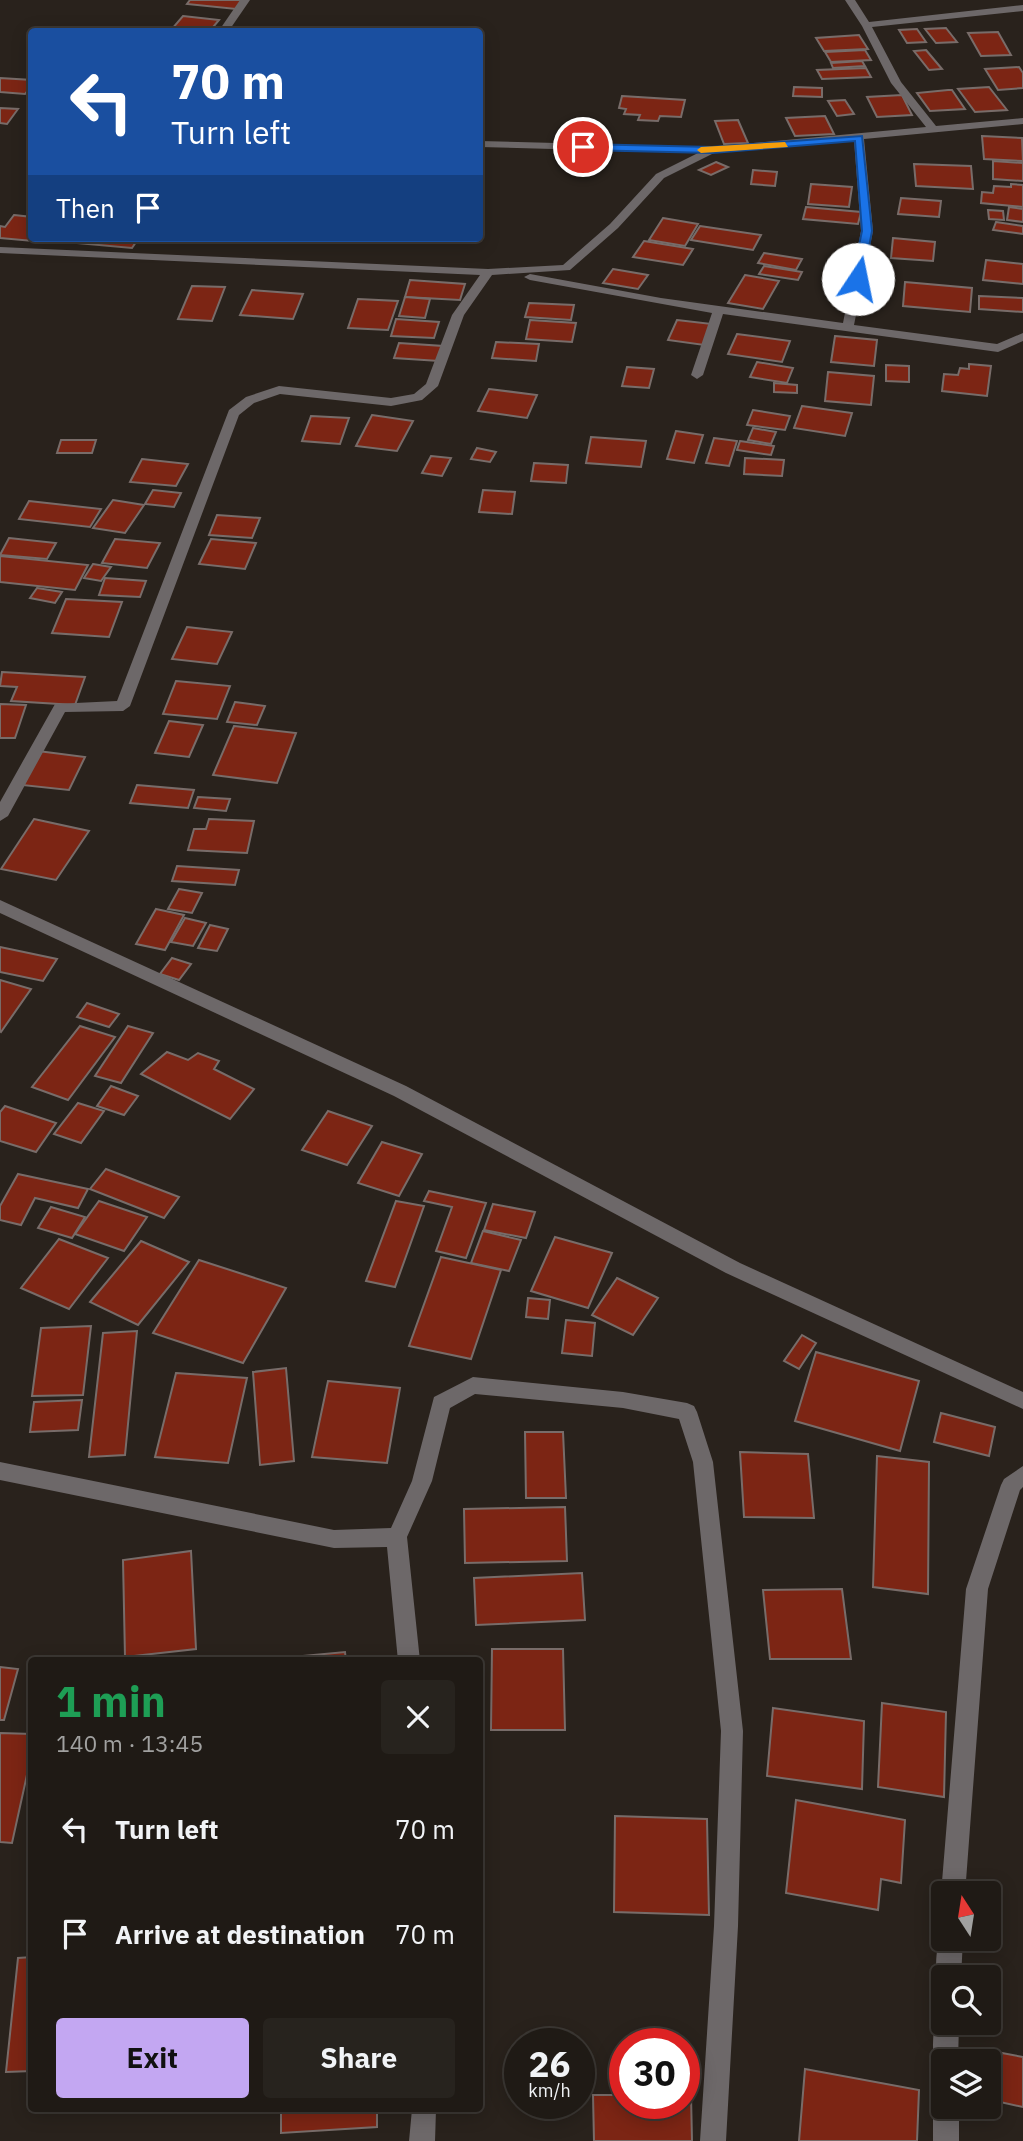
<!DOCTYPE html>
<meta charset="utf-8">
<style>
:root{--surface:#1f1a15;--page:#27231e;--text:#f1f3f6;--muted:#a1a1a0;--line:#3c3834;--accent:#c3a7f2}
body{margin:0;font-family:"IBM Plex Sans",sans-serif;background:var(--page);color:var(--text);height:100vh;display:flex;flex-direction:column;font-size:26px;white-space:nowrap}
*{box-sizing:border-box;margin:0}
p{font-size:23px;color:var(--muted)}
.icon{flex:none;width:38px;height:38px;fill:none;stroke:currentColor;stroke-width:2;stroke-linecap:round;stroke-linejoin:round}
.map{position:relative;flex:1;overflow:hidden}
.panel{position:absolute;left:28px;top:1657px;width:455px;height:455px;display:flex;flex-direction:column;background:var(--surface);border-radius:7px;box-shadow:0 4px 18px #0003,0 0 0 2px var(--line)}
.panel>*{flex:none}
.banner{position:absolute;left:28px;top:28px;width:455px;height:214px;border-radius:7px;box-shadow:0 4px 18px #0003,0 0 0 2px var(--line);background:#1a4fa0;color:#fff;overflow:hidden}
.needle{width:46px;rotate:348deg}
.controls{position:absolute;left:931px;top:1881px;display:grid;gap:14px}
.controls a{display:grid;place-items:center;width:70px;height:70px;border-radius:7px;background:var(--surface);box-shadow:0 4px 18px #0003,0 0 0 2px var(--line);font-size:35px}
.speed{position:absolute;left:504px;top:2028px;display:flex;gap:14px;font-size:35px;font-weight:700;text-align:center}
.speed>*{display:grid;place-content:center;width:91px;height:91px;border-radius:50%;background:var(--surface);box-shadow:0 4px 18px #0003,0 0 0 2px var(--line);line-height:1}
.speed small{font-size:18px;font-weight:400}
.speed .limit{border:10px solid #d22;background:#fff;color:#111}
.pin{position:absolute;display:grid;place-items:center;width:60px;height:60px;color:#fff;margin:-30px;border:4px solid #fff;border-radius:50%;box-shadow:0 2px 7px #0007}
.me{position:absolute;width:77px;margin:-38px;rotate:11deg;stroke-linejoin:round;filter:drop-shadow(0 0 5px #0008)}
.turn{display:flex;align-items:center;gap:24px;height:147px;padding:0 28px;font-size:32px}
.turn .icon{width:91px;height:91px;stroke-width:2.5}
.turn b{display:block;font-size:49px;line-height:60px}
.then{display:flex;align-items:center;height:66px;padding:0 28px;background:#0003;gap:14px;font-size:26px}
.round{display:grid;place-items:center;flex:none;width:74px;height:74px;border-radius:7px;background:var(--page)}
.headline{display:flex;align-items:center;justify-content:space-between;height:119px;padding:0 28px}
h1{font-size:42px;font-weight:700;line-height:52px;color:#1e9e55}
.cta{display:flex;gap:14px;margin-top:auto;padding:14px 28px}
.cta a{flex:1;height:80px;border-radius:7px;background:var(--accent);color:#111;font-size:28px;font-weight:700;line-height:80px;text-align:center}
.cta a+a{background:var(--page);color:var(--text)}
ul{padding:0;list-style:none}
li{display:flex;align-items:center;gap:21px;height:105px;padding:0 28px}
li div{flex:1}
li b{display:block;font-size:26px}
li em{font-style:normal}
.map>svg:first-child{display:block}
.building{fill:#7c2514;stroke:#786c69;stroke-width:2}
.lines{fill:none;stroke-linecap:round;stroke-linejoin:round}
.minor{fill:#6d6869;fill-rule:evenodd}
.route{fill:#1a73e8;stroke:#114b97;stroke-width:2}
.slow{fill:#f59e0b}
</style>
<div class="map">
<svg width="1023" height="2141" viewBox="0 0 1023 2141">
<rect width="100%" height="100%" fill="#29221c"/>
<g class="building">
<polygon points="190,0 242,0 236,9 187,4"/>
<polygon points="183,16 219,20 209,32 171,30"/>
<polygon points="946,28 957,42 936,43 925,29"/>
<polygon points="917,29 926,42 907,43 899,30"/>
<polygon points="998,32 1011,55 981,56 968,33"/>
<polygon points="859,35 868,49 824,51 816,38"/>
<polygon points="865,50 871,60 831,62 825,52"/>
<polygon points="926,50 942,69 929,70 914,51"/>
<polygon points="862,61 865,66 833,68 831,63"/>
<polygon points="1019,67 1023,73 1023,88 998,90 985,69"/>
<polygon points="866,68 871,77 822,79 817,70"/>
<polygon points="0,78 32,80 32,85 25,94 0,92"/>
<polygon points="794,87 822,88 822,97 793,96"/>
<polygon points="989,87 1007,110 975,112 958,89"/>
<polygon points="948,90 952,90 965,109 930,111 917,93"/>
<polygon points="902,95 912,115 877,117 867,97"/>
<polygon points="622,96 685,100 681,117 660,116 658,121 638,120 640,115 624,114 626,109 619,108"/>
<polygon points="845,100 854,114 837,116 828,101"/>
<polygon points="0,108 18,109 7,124 0,123"/>
<polygon points="825,116 834,134 795,136 786,118"/>
<polygon points="738,120 748,143 724,144 715,121"/>
<polygon points="982,136 1022,138 1023,161 984,159"/>
<polygon points="993,161 1023,163 1023,181 993,179"/>
<polygon points="716,162 728,167 711,175 699,170"/>
<polygon points="914,164 971,166 973,189 916,186"/>
<polygon points="753,170 777,172 775,186 751,184"/>
<polygon points="811,184 852,187 849,207 808,204"/>
<polygon points="1011,184 1023,185 1023,207 981,203 982,192 993,193 994,186 1011,187"/>
<polygon points="901,198 941,201 939,217 898,214"/>
<polygon points="806,207 861,212 858,224 803,219"/>
<polygon points="1009,207 1023,209 1023,222 1007,220"/>
<polygon points="988,210 1003,211 1004,220 989,219"/>
<polygon points="14,215 32,217 32,238 35,238 33,241 0,238 0,226 5,227"/>
<polygon points="663,218 698,224 685,246 649,240"/>
<polygon points="996,222 1023,226 1023,234 993,230"/>
<polygon points="700,226 761,235 753,250 691,240"/>
<polygon points="80,238 127,238 138,239 132,248 76,243"/>
<polygon points="893,238 935,242 933,261 891,258"/>
<polygon points="644,241 693,249 683,265 633,257"/>
<polygon points="764,253 802,259 796,270 758,263"/>
<polygon points="986,260 1023,264 1023,284 983,280"/>
<polygon points="764,266 802,272 798,280 759,274"/>
<polygon points="613,269 648,275 638,289 603,283"/>
<polygon points="745,275 779,281 763,309 728,303"/>
<polygon points="410,280 465,284 460,300 405,297"/>
<polygon points="905,282 972,288 970,312 903,306"/>
<polygon points="192,286 225,287 212,321 178,319"/>
<polygon points="252,290 303,294 293,319 240,315"/>
<polygon points="979,296 1023,298 1023,312 979,309"/>
<polygon points="405,297 430,299 425,318 399,316"/>
<polygon points="358,299 398,301 388,330 348,328"/>
<polygon points="529,303 574,305 571,320 525,317"/>
<polygon points="396,319 439,322 434,338 391,336"/>
<polygon points="530,320 576,323 572,342 526,339"/>
<polygon points="677,320 712,324 704,345 668,340"/>
<polygon points="737,334 790,341 782,362 728,354"/>
<polygon points="835,336 877,340 874,366 831,362"/>
<polygon points="496,342 539,344 536,361 492,358"/>
<polygon points="399,343 443,346 439,361 394,358"/>
<polygon points="757,362 793,368 787,383 750,377"/>
<polygon points="969,364 991,366 987,396 942,391 944,374 958,375 960,368 969,369"/>
<polygon points="886,365 909,366 909,382 886,381"/>
<polygon points="627,367 654,369 649,388 622,386"/>
<polygon points="828,372 874,376 871,405 825,401"/>
<polygon points="774,383 797,385 797,393 774,392"/>
<polygon points="489,389 537,395 527,418 478,411"/>
<polygon points="802,406 852,413 845,436 794,428"/>
<polygon points="753,410 790,416 785,430 747,425"/>
<polygon points="372,415 413,421 397,451 356,446"/>
<polygon points="311,416 349,418 340,444 302,441"/>
<polygon points="753,428 776,432 771,444 748,440"/>
<polygon points="676,431 703,435 694,463 667,459"/>
<polygon points="591,437 646,441 641,467 586,463"/>
<polygon points="714,438 737,441 729,466 706,463"/>
<polygon points="61,440 96,440 92,453 57,453"/>
<polygon points="740,441 774,446 771,455 737,450"/>
<polygon points="477,448 496,452 490,462 471,459"/>
<polygon points="431,456 451,458 442,476 422,473"/>
<polygon points="745,458 784,460 782,476 744,474"/>
<polygon points="142,459 188,464 176,486 130,482"/>
<polygon points="534,463 568,465 566,483 531,481"/>
<polygon points="153,490 181,493 174,507 145,504"/>
<polygon points="483,490 515,492 512,514 479,512"/>
<polygon points="113,500 144,505 125,533 93,528"/>
<polygon points="29,501 101,509 90,527 19,519"/>
<polygon points="217,515 260,518 252,538 209,535"/>
<polygon points="9,538 56,543 47,559 0,555"/>
<polygon points="115,539 160,543 147,568 102,563"/>
<polygon points="211,539 256,543 245,569 199,564"/>
<polygon points="0,556 88,565 75,590 0,582"/>
<polygon points="93,564 111,567 101,581 84,578"/>
<polygon points="105,578 146,581 140,597 99,595"/>
<polygon points="37,588 62,592 55,603 30,598"/>
<polygon points="66,599 122,602 109,637 52,633"/>
<polygon points="187,627 232,632 217,664 172,659"/>
<polygon points="2,672 85,677 75,705 11,701 17,687 0,686"/>
<polygon points="176,681 230,686 217,719 163,714"/>
<polygon points="235,702 265,706 257,725 227,722"/>
<polygon points="0,704 26,705 15,738 0,738"/>
<polygon points="169,721 203,725 189,757 155,753"/>
<polygon points="234,726 296,733 277,783 213,775"/>
<polygon points="38,751 85,757 69,790 22,785"/>
<polygon points="137,785 194,790 188,808 130,803"/>
<polygon points="198,797 230,799 226,811 194,808"/>
<polygon points="34,819 89,831 56,880 1,869"/>
<polygon points="209,819 254,821 247,853 188,850 194,829 206,829"/>
<polygon points="177,866 239,870 235,885 172,881"/>
<polygon points="179,889 202,893 192,913 168,909"/>
<polygon points="156,909 184,915 165,950 136,944"/>
<polygon points="185,918 206,923 193,946 171,942"/>
<polygon points="210,925 228,929 217,951 198,948"/>
<polygon points="0,947 57,959 43,981 0,972"/>
<polygon points="172,958 191,964 179,980 160,974"/>
<polygon points="0,980 31,989 1,1032 0,1031"/>
<polygon points="87,1003 119,1014 109,1027 77,1017"/>
<polygon points="80,1026 115,1037 68,1100 32,1087"/>
<polygon points="128,1026 153,1033 121,1083 95,1076"/>
<polygon points="167,1052 188,1060 198,1053 219,1061 214,1069 254,1089 230,1119 141,1074"/>
<polygon points="111,1086 138,1096 124,1115 97,1106"/>
<polygon points="78,1103 104,1111 81,1143 54,1134"/>
<polygon points="5,1106 56,1123 36,1152 0,1141 0,1112"/>
<polygon points="328,1111 372,1126 347,1165 302,1150"/>
<polygon points="382,1142 422,1154 399,1196 358,1183"/>
<polygon points="106,1169 179,1197 164,1218 90,1189"/>
<polygon points="18,1174 88,1189 78,1208 35,1198 21,1225 0,1220 0,1206"/>
<polygon points="429,1191 486,1203 466,1258 436,1251 452,1207 424,1201"/>
<polygon points="99,1201 147,1217 124,1251 75,1234"/>
<polygon points="396,1201 424,1206 395,1287 366,1281"/>
<polygon points="493,1204 535,1212 526,1238 484,1230"/>
<polygon points="51,1207 85,1217 72,1238 38,1228"/>
<polygon points="483,1231 521,1240 509,1271 471,1263"/>
<polygon points="555,1237 612,1253 588,1308 531,1291"/>
<polygon points="59,1239 108,1258 69,1309 21,1288"/>
<polygon points="141,1241 189,1262 138,1325 90,1302"/>
<polygon points="441,1257 501,1270 471,1359 409,1346"/>
<polygon points="199,1260 286,1288 243,1363 153,1333"/>
<polygon points="617,1278 658,1298 633,1335 592,1315"/>
<polygon points="528,1298 550,1300 548,1319 526,1317"/>
<polygon points="566,1320 595,1323 592,1356 562,1353"/>
<polygon points="91,1326 83,1395 32,1396 41,1328"/>
<polygon points="137,1331 125,1455 89,1457 103,1333"/>
<polygon points="802,1335 816,1343 799,1369 784,1361"/>
<polygon points="816,1352 919,1381 900,1451 795,1421"/>
<polygon points="286,1368 294,1461 260,1465 253,1372"/>
<polygon points="176,1373 247,1378 228,1463 155,1457"/>
<polygon points="328,1381 400,1388 387,1463 312,1457"/>
<polygon points="82,1400 78,1430 30,1432 34,1402"/>
<polygon points="941,1413 995,1427 989,1456 934,1442"/>
<polygon points="525,1432 563,1432 566,1498 526,1498"/>
<polygon points="740,1452 808,1454 814,1518 744,1517"/>
<polygon points="877,1456 929,1462 928,1594 873,1587"/>
<polygon points="565,1507 567,1561 465,1563 464,1509"/>
<polygon points="191,1551 196,1649 125,1657 123,1560"/>
<polygon points="582,1573 585,1620 476,1625 474,1578"/>
<polygon points="842,1589 851,1659 770,1659 763,1590"/>
<polygon points="492,1649 563,1649 565,1730 491,1730"/>
<polygon points="345,1652 346,1661 250,1661"/>
<polygon points="0,1667 18,1669 4,1720 0,1720"/>
<polygon points="882,1703 946,1712 944,1797 878,1787"/>
<polygon points="773,1708 864,1721 862,1789 767,1776"/>
<polygon points="0,1733 32,1734 32,1752 12,1843 0,1842"/>
<polygon points="796,1800 905,1820 901,1883 881,1879 878,1910 786,1893"/>
<polygon points="615,1816 707,1819 709,1915 614,1912"/>
<polygon points="32,1957 32,2071 6,2072 18,1958"/>
<polygon points="1002,2053 1023,2057 1023,2107 1000,2102"/>
<polygon points="805,2069 919,2090 917,2141 799,2141"/>
<polygon points="593,2095 625,2095 625,2104 684,2104 684,2095 691,2095 692,2141 594,2141"/>
<polygon points="281,2109 377,2109 377,2127 281,2133"/>
</g>
<g class="lines">
<g class="minor">
<polygon points="240,0 250,0 228,32 218,32"/>
<polygon points="845,0 855,0 869,22 1023,5 1023,11 872,27 901,82 936,126 1023,118 1023,124 864,139 873,231 854,325 997,344 1023,333 1023,341 998,352 723,314 703,375 697,379 691,375 712,313 530,280 524,277 530,274 661,298 843,323 861,231 854,140 714,153 664,178 618,228 570,270 492,275 464,315 438,386 422,400 391,406 280,394 254,403 239,415 130,706 123,711 65,712 8,816 0,821 0,802 55,704 117,701 229,410 246,397 279,386 391,398 414,394 426,384 452,315 480,275 0,253 0,247 488,269 563,265 610,224 656,174 698,153 480,147 480,141 710,147 926,127 891,83 862,26"/>
<polygon points="0,900 406,1086 740,1263 1023,1392 1023,1409 726,1273 394,1096 0,913"/>
<polygon points="473,1377 623,1392 687,1403 694,1406 697,1412 713,1462 743,1731 738,1926 726,2141 700,2141 714,1926 721,1731 693,1462 679,1419 623,1408 475,1394 450,1408 432,1481 407,1537 420,1661 398,1661 387,1547 334,1548 0,1480 0,1462 334,1530 391,1528 412,1481 434,1397"/>
<polygon points="1023,1466 1023,1487 1020,1490 988,1589 965,1894 943,1894 943,1899 941,1894 966,1589 1001,1485 1004,1479"/>
<path d="M943 1930V1939H963L961 1978H943V1988C932 1977 936 1944 943 1930Z"/>
<path d="M943 2012V2023H959L958 2062H943V2073L937 2071C931 2055 932 2030 938 2014Z"/>
<polygon points="943,2096 943,2107 959,2107 959,2141 933,2141 933,2107 937,2098"/>
<polygon points="412,2109 436,2109 435,2141 409,2141"/>
</g>
</g>
<polygon class="route" points="862,136 872,231 863,279 858,282 852,279 862,231 855,141 712,153 583,150 578,147 583,144 712,147"/>
<polygon class="slow" points="785,142 788,147 701,153 697,150 701,147"/>
</svg>
<div class="controls">
<a><svg class="needle" viewBox="-14 -14 28 28"><path d="M0-13l5 13h-10z" fill="#e53935"/><path d="M0 13l5-13h-10z" fill="#a1a1a0"/></svg></a>
<a><svg class="icon" aria-label="search" viewBox="0 0 24 24"><circle cx="10" cy="10" r="6"/><path d="M15 15l6 6"/></svg></a>
<a><svg class="icon" aria-label="layers" viewBox="0 0 24 24"><path d="M12 4l9 5-9 5-9-5zM3 14l9 5 9-5"/></svg></a>
</div>
<div class="speed"><div>26<small>km/h</small></div><div class="limit">30</div></div>
<div class="pin" style="left:583px;top:147px;background:#d93025"><svg class="icon" aria-label="arrive" viewBox="0 0 24 24"><path d="M6 21V4h12l-3 4 3 4H6"/></svg></div>
<svg class="me" style="left:858px;top:279px" viewBox="-20 -20 40 40"><circle r="19" fill="#fff"/><path d="M0-13L10 11 0 6-10 11z" fill="#1a73e8"/></svg>
<div class="banner">
<div class="turn"><svg class="icon" aria-label="left" viewBox="0 0 24 24"><path d="M17 20v-9H6M10 6l-5 5 5 5"/></svg><div><b>70 m</b>Turn left</div></div>
<div class="then">Then<svg class="icon" aria-label="arrive" viewBox="0 0 24 24"><path d="M6 21V4h12l-3 4 3 4H6"/></svg></div>
</div>
<section class="panel">
<div class="headline"><div><h1>1 min</h1><p>140 m · 13:45</p></div><a class="round"><svg class="icon" aria-label="close" viewBox="0 0 24 24"><path d="M6 6l12 12M18 6L6 18"/></svg></a></div>
<ul>
<li><svg class="icon" aria-label="left" viewBox="0 0 24 24"><path d="M17 20v-9H6M10 6l-5 5 5 5"/></svg><div><b>Turn left</b></div><em>70 m</em></li>
<li><svg class="icon" aria-label="arrive" viewBox="0 0 24 24"><path d="M6 21V4h12l-3 4 3 4H6"/></svg><div><b>Arrive at destination</b></div><em>70 m</em></li>
</ul>
<div class="cta"><a>Exit</a><a>Share</a></div>
</section>
</div>
